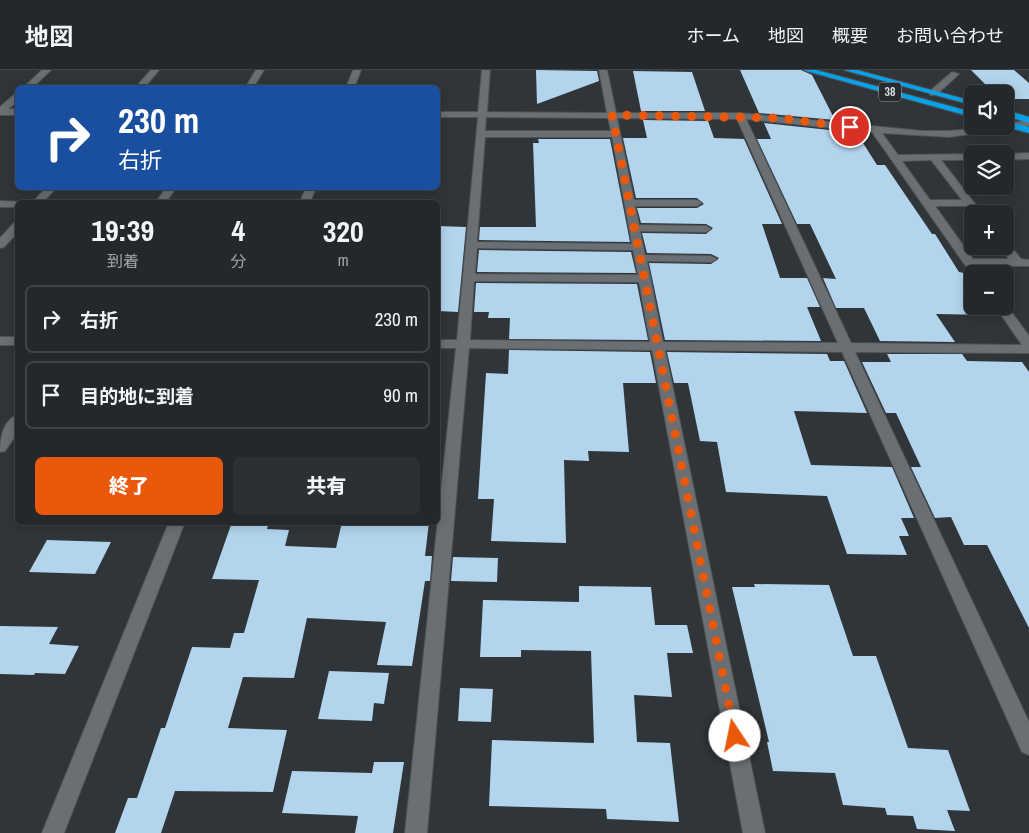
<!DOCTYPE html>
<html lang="ja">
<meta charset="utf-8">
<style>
:root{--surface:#24282b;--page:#2c3033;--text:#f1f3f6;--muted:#a3a6a9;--line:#414447;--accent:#ea580c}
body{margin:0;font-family:"Archivo Narrow","Noto Sans JP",sans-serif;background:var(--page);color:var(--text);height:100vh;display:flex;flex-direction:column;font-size:19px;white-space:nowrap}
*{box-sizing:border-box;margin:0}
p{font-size:16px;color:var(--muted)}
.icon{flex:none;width:28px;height:28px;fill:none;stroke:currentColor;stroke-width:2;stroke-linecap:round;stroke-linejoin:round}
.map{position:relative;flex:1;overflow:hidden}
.drawer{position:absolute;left:15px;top:130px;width:425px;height:325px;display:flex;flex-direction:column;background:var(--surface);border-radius:8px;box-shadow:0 2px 12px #0003,0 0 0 1px var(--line)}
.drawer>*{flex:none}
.hud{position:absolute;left:15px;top:15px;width:425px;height:105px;border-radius:8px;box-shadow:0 2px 12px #0003,0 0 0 1px var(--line);background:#1a4fa0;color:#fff;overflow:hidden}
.fabs{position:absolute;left:964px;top:15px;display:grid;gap:10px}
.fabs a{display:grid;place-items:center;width:50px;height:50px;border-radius:8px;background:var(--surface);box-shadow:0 2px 12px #0003,0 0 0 1px var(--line);font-size:25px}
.pin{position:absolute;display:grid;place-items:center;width:42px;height:42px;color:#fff;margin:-21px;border:2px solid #fff;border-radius:50%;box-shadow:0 1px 5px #0007}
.me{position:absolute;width:55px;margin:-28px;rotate:349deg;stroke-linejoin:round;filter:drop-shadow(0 0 4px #0008)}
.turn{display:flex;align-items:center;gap:18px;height:105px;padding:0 20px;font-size:22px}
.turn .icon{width:65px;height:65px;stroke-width:2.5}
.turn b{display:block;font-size:35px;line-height:42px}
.eta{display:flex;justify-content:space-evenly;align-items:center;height:85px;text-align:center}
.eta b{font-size:30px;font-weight:800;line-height:35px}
.action{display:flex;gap:10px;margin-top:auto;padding:10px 20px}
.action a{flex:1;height:58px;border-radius:8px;background:var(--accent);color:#fff;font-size:20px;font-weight:800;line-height:58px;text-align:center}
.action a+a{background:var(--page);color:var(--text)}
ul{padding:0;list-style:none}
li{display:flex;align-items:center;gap:15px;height:68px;margin:0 10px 8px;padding:0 10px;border:2px solid var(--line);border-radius:8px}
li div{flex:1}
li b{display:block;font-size:19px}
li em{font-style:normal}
header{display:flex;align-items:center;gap:30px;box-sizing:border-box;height:70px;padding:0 25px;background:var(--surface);border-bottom:1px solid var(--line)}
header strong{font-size:24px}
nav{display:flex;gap:28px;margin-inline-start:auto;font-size:18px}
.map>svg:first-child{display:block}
.building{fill:#b2d4ed}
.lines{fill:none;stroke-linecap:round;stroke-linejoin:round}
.minor-casing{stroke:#4e5255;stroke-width:2}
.highway-casing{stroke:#4e5255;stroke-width:2}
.minor{fill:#696f73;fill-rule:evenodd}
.highway{fill:#03a4ed;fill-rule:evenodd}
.route{stroke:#ea580c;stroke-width:9;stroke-dasharray:0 16.2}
.labels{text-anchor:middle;stroke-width:5;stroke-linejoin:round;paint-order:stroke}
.shield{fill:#262b2f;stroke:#a3a7aa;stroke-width:1}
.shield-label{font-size:12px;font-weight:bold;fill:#d9dcde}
</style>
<header>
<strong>地図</strong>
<nav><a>ホーム</a><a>地図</a><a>概要</a><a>お問い合わせ</a></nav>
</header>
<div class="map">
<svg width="1029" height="763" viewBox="0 0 1029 763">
<rect width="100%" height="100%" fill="#303539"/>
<g class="building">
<polygon points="536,0 597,1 599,11 537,34"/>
<polygon points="740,0 801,0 812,5 835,50 759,43"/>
<polygon points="971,0 1014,0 1029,13 1029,29 1005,29 1005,24 995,24"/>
<polygon points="633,1 692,2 705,41 641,41"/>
<polygon points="643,50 708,51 714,68 744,69 782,154 762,154 780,208 807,208 820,237 807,237 821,271 665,270 649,193 711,194 719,188 711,184 647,183 642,163 706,164 713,158 706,154 641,153 637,138 697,138 704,134 697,128 636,128 623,68 647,68"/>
<polygon points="764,53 839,61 845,72 863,73 877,95 885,95 932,164 935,164 959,202 964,203 972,216 972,236 987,236 992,245 936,244 955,272 880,271 864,238 836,238 823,208 836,209 810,154 797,154 757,69 771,69"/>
<polygon points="538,69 610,69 630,172 479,170 480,157 536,157 533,73 539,73"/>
<polygon points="438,156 466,157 458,242 438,241"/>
<polygon points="479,180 631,182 636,203 477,202"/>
<polygon points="476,213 637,214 648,270 509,269 510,248 488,248 489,242 474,242"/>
<polygon points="509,280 650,282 656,313 623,313 629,382 588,381 589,391 564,390 566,473 491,471 494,429 478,429 486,303 508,304"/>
<polygon points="667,282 827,284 830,291 844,291 867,343 794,341 811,395 892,397 914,448 901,448 909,466 899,466 907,485 847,484 827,426 726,422 717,372 700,371 688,313 674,313"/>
<polygon points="887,284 962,284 967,291 1022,292 1029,302 1029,558 987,475 964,475 951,447 935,448 911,397 921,397 896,343 886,343 862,292 891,292"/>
<polygon points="232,452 269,452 267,459 289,460 285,476 336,478 342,452 429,452 425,486 432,486 430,511 425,511 412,596 377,595 386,552 307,548 294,608 243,607 228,658 287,660 273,722 175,721 161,763 115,763 128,728 137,728 161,658 165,658 192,577 230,578 234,563 244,563 259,510 212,509"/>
<polygon points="47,470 111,472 95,504 29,502"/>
<polygon points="453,487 498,488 497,512 451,511"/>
<polygon points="754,514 829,515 853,586 876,586 908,678 948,680 970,741 947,740 955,761 917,759 913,746 887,745 885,738 843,735 835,703 773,701 767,672 769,672 732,517 755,517"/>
<polygon points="579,516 651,517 655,555 687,555 693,583 667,583 672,627 634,625 637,672 670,673 679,752 607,749 606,739 489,736 492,670 594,673 591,581 521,580 521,587 480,587 483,530 579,532"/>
<polygon points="0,556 58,557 49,574 79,576 65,604 35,603 34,605 0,604"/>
<polygon points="329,601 389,603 384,634 374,633 372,651 318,649"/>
<polygon points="460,618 493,619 491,652 458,651"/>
<polygon points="374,692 404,692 393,763 355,763 358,746 282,743 292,701 372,703"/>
</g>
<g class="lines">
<g class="minor-casing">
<g id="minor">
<polygon points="42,0 51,0 32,18 23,18"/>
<polygon points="151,0 159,0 144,18 135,18"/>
<polygon points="256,0 264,0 253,18 245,18"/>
<polygon points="353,0 361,0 354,18 346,18"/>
<path d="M482 0H490L487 42 607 43 599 0H607L616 43H740L923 61H949L1005 56V54L1029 50V56L949 67 882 63 898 85 972 84V90H941L983 144H972L966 136H935L973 189H1009L1000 176H1005V173L1009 174 1021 189 1029 190V196H978L984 204 972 205 872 62 746 49 851 273 1022 275 995 236H1005V233L1029 266V283L855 282 1029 652V685L1022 682 842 282 665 280 765 763H743L652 280 469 278 427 763H405L456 278H438V270H457L478 47H438V42H478ZM486 47 608 48 611 61H485ZM617 48 737 49 838 273 663 272 647 191 711 192 717 189 711 186 645 185 640 161 706 162 711 159 706 156 639 155 635 136H697L702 133 697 130H634ZM485 67H612L632 174 477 172ZM931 90 962 130H930L902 91ZM477 178 633 180 638 205 475 204ZM474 211 639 212 650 272 470 270Z"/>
<polygon points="952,2 959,4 936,25 930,25 930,21"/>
<polygon points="15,24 18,24 18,31 8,39 18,39 18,45 0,45 0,37"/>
<polygon points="1029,83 1029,89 1005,90 1005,84"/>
<polygon points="46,118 56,118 43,132 33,132"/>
<polygon points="166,118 176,118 166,132 156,132"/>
<polygon points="306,118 316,118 310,132 300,132"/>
<polygon points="0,131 22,132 18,132 18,137 0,137"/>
<polygon points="18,152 18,162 4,177 0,178 0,168 14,153"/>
<rect x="0" y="267" width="18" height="8"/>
<path d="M18 345V362L5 381 0 382C0 369 3 349 18 345Z"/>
<polygon points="169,452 185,452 64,763 42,763"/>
</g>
</g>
<g class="highway-casing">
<g id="highway">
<polygon points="803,0 816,0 972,42 972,47"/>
<polygon points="844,0 857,0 972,31 972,35"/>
<polygon points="1005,40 1029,47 1029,53 1005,46"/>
<polygon points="1005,51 1029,57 1029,63 1003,56 1005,56"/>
</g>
</g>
<use href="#minor" class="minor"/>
<use href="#highway" class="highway"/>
</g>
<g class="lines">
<polyline class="route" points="735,666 612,45 779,48 850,57"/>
</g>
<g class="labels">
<rect class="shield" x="879" y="12.5" width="22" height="19" rx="4"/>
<g class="shield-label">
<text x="890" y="26">38</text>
</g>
</g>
</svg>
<div class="fabs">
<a><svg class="icon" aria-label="sound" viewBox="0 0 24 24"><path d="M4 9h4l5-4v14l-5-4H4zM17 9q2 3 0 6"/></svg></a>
<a><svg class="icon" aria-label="layers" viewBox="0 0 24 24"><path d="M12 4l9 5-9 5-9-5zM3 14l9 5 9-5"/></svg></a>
<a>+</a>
<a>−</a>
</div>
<div class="pin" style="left:850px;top:57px;background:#d93025"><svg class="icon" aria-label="arrive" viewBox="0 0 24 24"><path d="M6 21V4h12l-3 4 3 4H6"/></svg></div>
<svg class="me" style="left:735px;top:666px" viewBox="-20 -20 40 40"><circle r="19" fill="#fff"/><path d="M0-13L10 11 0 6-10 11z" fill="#ea580c"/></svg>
<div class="hud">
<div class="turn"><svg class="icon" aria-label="right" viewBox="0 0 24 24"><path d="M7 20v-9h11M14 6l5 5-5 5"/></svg><div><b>230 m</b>右折</div></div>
</div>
<section class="drawer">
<div class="eta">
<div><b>19:39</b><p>到着</p></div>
<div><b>4</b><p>分</p></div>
<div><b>320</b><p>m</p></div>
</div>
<ul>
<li><svg class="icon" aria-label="right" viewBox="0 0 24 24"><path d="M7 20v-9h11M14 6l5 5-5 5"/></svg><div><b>右折</b></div><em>230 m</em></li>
<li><svg class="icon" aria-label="arrive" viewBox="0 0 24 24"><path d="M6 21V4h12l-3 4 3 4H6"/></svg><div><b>目的地に到着</b></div><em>90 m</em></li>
</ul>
<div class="action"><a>終了</a><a>共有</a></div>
</section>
</div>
